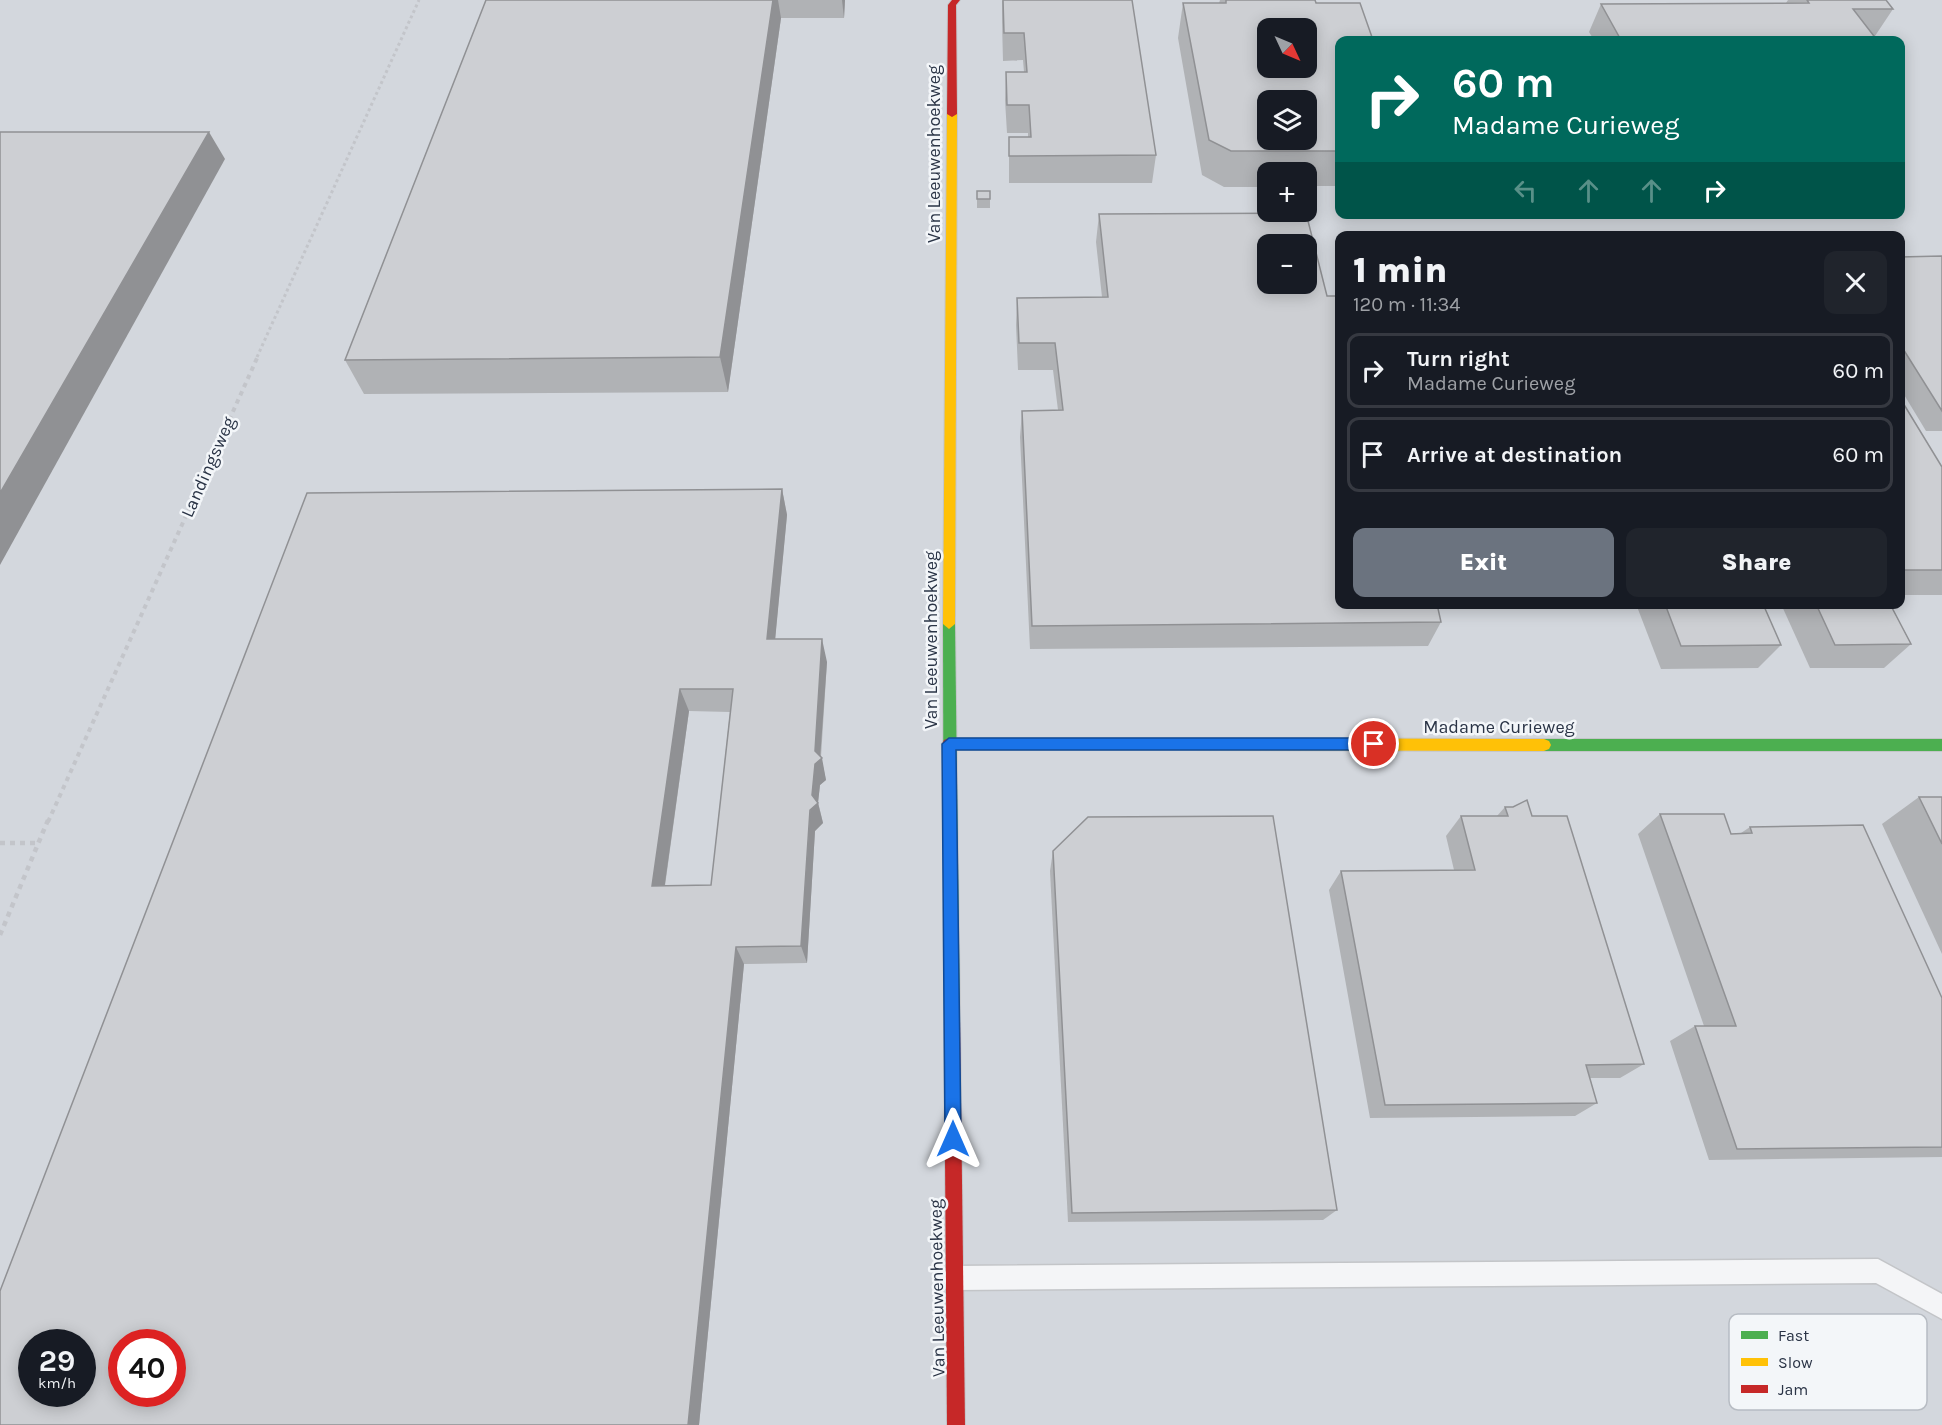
<!DOCTYPE html>
<meta charset="utf-8">
<style>
:root{--surface:#171b24;--page:#20242c;--text:#f1f3f6;--muted:#9ea1a6;--line:#363941;--accent:#6b737f}
body{margin:0;font-family:Karla,sans-serif;background:var(--page);color:var(--text);height:100vh;display:flex;flex-direction:column;font-size:22px;white-space:nowrap}
*{box-sizing:border-box;margin:0}
p{font-size:20px;color:var(--muted)}
.icon{flex:none;width:33px;height:33px;fill:none;stroke:currentColor;stroke-width:2;stroke-linecap:round;stroke-linejoin:round}
.map{position:relative;flex:1;overflow:hidden}
.details{position:absolute;left:1335px;top:231px;width:570px;height:378px;display:flex;flex-direction:column;background:var(--surface);border-radius:12px;box-shadow:0 3px 15px #0003}
.details>*{flex:none}
.hud{position:absolute;left:1335px;top:36px;width:570px;height:183px;border-radius:12px;box-shadow:0 3px 15px #0003;background:#00695c;color:#fff;overflow:hidden}
.needle{width:39px;rotate:134deg}
.tools{position:absolute;left:1257px;top:18px;display:grid;gap:12px}
.tools a{display:grid;place-items:center;width:60px;height:60px;border-radius:12px;background:var(--surface);box-shadow:0 3px 15px #0003;font-size:30px}
.speed{position:absolute;left:18px;top:1329px;display:flex;gap:12px;font-size:30px;font-weight:700;text-align:center}
.speed>*{display:grid;place-content:center;width:78px;height:78px;border-radius:50%;background:var(--surface);box-shadow:0 3px 15px #0003;line-height:1}
.speed small{font-size:15px;font-weight:400}
.speed .limit{border:9px solid #d22;background:#fff;color:#111}
.pin{position:absolute;display:grid;place-items:center;width:51px;height:51px;color:#fff;margin:-26px;border:3px solid #fff;border-radius:50%;box-shadow:0 2px 6px #0007}
.me{position:absolute;width:66px;margin:-33px;rotate:0deg;stroke-linejoin:round;filter:drop-shadow(0 0 4px #0008)}
.turn{display:flex;align-items:center;gap:21px;height:126px;padding:0 18px;font-size:27px}
.turn .icon{width:78px;height:78px;stroke-width:2.5}
.turn b{display:block;font-size:42px;line-height:51px}
.lanes{display:flex;align-items:center;height:57px;padding:0 18px;background:#0003;justify-content:center;gap:30px;direction:ltr}
.lanes .off{opacity:.35}
.round{display:grid;place-items:center;flex:none;width:63px;height:63px;border-radius:12px;background:var(--page)}
.headline{display:flex;align-items:center;justify-content:space-between;height:102px;padding:0 18px}
h1{font-size:36px;font-weight:800;line-height:45px}
.cta{display:flex;gap:12px;margin-top:auto;padding:12px 18px}
.cta a{flex:1;height:69px;border-radius:12px;background:var(--accent);color:#fff;font-size:24px;font-weight:800;line-height:69px;text-align:center}
.cta a+a{background:var(--page);color:var(--text)}
ul{padding:0;list-style:none}
li{display:flex;align-items:center;gap:18px;height:75px;margin:0 12px 9px;padding:0 6px;border:3px solid var(--line);border-radius:12px}
li div{flex:1}
li b{display:block;font-size:22px}
li em{font-style:normal}
.map>svg:first-child{display:block}
.built{fill:#d3d7dd;fill-rule:evenodd}
.lines{fill:none;stroke-linecap:round;stroke-linejoin:round}
.lane-casing{stroke:#c3c5c8;stroke-width:3}
.fast-casing{stroke:#c3c5c8;stroke-width:2}
.slow-casing{stroke:#c3c5c8;stroke-width:2}
.jam-casing{stroke:#c3c5c8;stroke-width:2}
.path-far2{stroke:#c3c5ca;stroke-width:3;stroke-dasharray:3 3;stroke-linecap:butt}
.path-far1{stroke:#c3c5ca;stroke-width:4;stroke-dasharray:4.5 4.5;stroke-linecap:butt}
.path{stroke:#c3c5ca;stroke-width:4.5;stroke-dasharray:5 5;stroke-linecap:butt}
.lane{fill:#f4f5f7;fill-rule:evenodd}
.fast{fill:#4caf50;fill-rule:evenodd}
.slow{fill:#ffc107;fill-rule:evenodd}
.jam{fill:#c62828;fill-rule:evenodd}
.wall{fill:#b0b2b5;fill-rule:evenodd}
.shaded-wall{fill:#909194}
.building{fill:#cdcfd3;stroke:#909194;stroke-width:1.5;fill-rule:evenodd}
.route{fill:#1a73e8;stroke:#114b97;stroke-width:1.5}
.labels{text-anchor:middle;stroke-width:5;stroke-linejoin:round;paint-order:stroke}
.street-label{font-size:18px;fill:#2a3446;stroke:#f3f6f9}
.key{fill:#f3f6f9;stroke:#b7bcc3;stroke-width:1.5}
.key-label{font-size:16px;fill:#2a3446}
</style>
<div class="map">
<svg width="1942" height="1425" viewBox="0 0 1942 1425">
<rect width="100%" height="100%" fill="#e5e7ea"/>
<path class="built" d="M0 0H1942V1425H0ZM1268 28H1306V68H1268ZM1340 40H1900V214H1340ZM1268 100H1306V140H1268ZM1268 172H1306V212H1268ZM1340 236H1900V604H1340ZM1268 244H1306V284H1268ZM32 1342H82V1394H32ZM122 1342H172V1394H122Z"/>
<g class="lines">
<g class="lane-casing">
<polygon id="lane" points="1878,1259 1942,1294 1942,1319 1876,1283 954,1290 946,1286 942,1278 946,1270 954,1266"/>
</g>
<g class="fast-casing">
<g id="fast">
<polygon points="949,619 955,624 960,1020 958,1025 952,1028 946,1025 944,1020 943,624"/>
<polygon points="1544,739 1942,739 1942,751 1544,751 1539,749 1537,745 1539,741"/>
</g>
</g>
<g class="slow-casing">
<g id="slow">
<polygon points="952,111 957,114 955,624 949,629 943,624 947,114"/>
<polygon points="1188,738 1544,739 1549,741 1551,745 1549,749 1544,751 1188,750 1183,748 1181,744 1183,740"/>
</g>
</g>
<g class="jam-casing">
<g id="jam">
<polygon points="952,0 960,0 956,5 957,114 952,117 947,114 948,5"/>
<polygon points="949,738 1188,738 1193,740 1195,744 1193,748 1188,750 949,750 944,748 942,744 944,740"/>
<polygon points="952,1012 958,1015 960,1020 965,1425 947,1425 944,1020 946,1015"/>
</g>
</g>
<polyline class="path-far2" points="257,357 419,0"/>
<polyline class="path-far1" points="48,822 258,356"/>
<g class="path">
<polyline points="0,843 38,843"/>
<polyline points="0,935 48,820"/>
</g>
<use href="#lane" class="lane"/>
<use href="#fast" class="fast"/>
<use href="#slow" class="slow"/>
<use href="#jam" class="jam"/>
</g>
<g class="wall">
<polygon points="486,0 845,0 844,18 781,18 728,392 364,394 345,360"/>
<polygon points="1002,0 1156,155 1152,183 1009,183 1009,137 1028,137 1028,133 1007,133 1005,100 1006,72 1024,72 1023,60 1003,61 1002,22"/>
<polygon points="1220,0 1315,0 1340,40 1340,186 1306,186 1306,172 1268,172 1268,187 1224,187 1202,175 1178,38 1183,3 1219,3"/>
<polygon points="1788,0 1886,0 1893,9 1875,36 1874,36 1877,40 1594,40 1589,32 1601,4 1786,3"/>
<rect x="977" y="191" width="13" height="17"/>
<polygon points="1099,214 1327,296 1441,622 1428,646 1030,649 1020,437 1022,411 1058,410 1053,370 1018,370 1016,325 1017,298 1102,297 1096,242"/>
<polygon points="1942,256 1942,431 1926,431 1900,388 1900,257"/>
<polygon points="1900,398 1942,467 1942,595 1900,595"/>
<path d="M782 489 787 515 775 639 827 662 821 757 826 780 820 785 818 802 823 823 815 831 807 963 744 964 699 1425 307 493ZM689 711 730 712 711 885 665 886Z"/>
<polygon points="1636,604 1763,604 1781,645 1758,668 1661,669"/>
<polygon points="1781,604 1890,604 1911,644 1884,668 1810,668"/>
<polygon points="1919,797 1942,797 1942,954 1882,824"/>
<polygon points="1505,807 1532,816 1644,1064 1620,1078 1590,1078 1597,1103 1575,1116 1370,1118 1329,890 1341,871 1454,870 1446,836 1461,816 1497,816"/>
<polygon points="1660,814 1731,834 1741,833 1750,827 1942,998 1942,1157 1709,1160 1670,1041 1695,1026 1704,1026 1638,834"/>
<polygon points="1053,851 1337,1210 1323,1220 1068,1222 1050,871"/>
</g>
<g class="shaded-wall">
<polygon points="773,0 778,0 781,18 728,392 720,357"/>
<polygon points="842,0 845,0 844,18"/>
<polygon points="209,132 225,159 0,565 0,493"/>
<polygon points="782,489 787,515 773,662 767,639"/>
<polygon points="822,639 827,662 820,759 822,758 826,780 820,785 818,803 823,823 815,831 807,963 801,946"/>
<polygon points="680,689 689,711 662,905 652,886"/>
<polygon points="736,947 744,964 699,1425 688,1425"/>
</g>
<g class="building">
<polygon points="486,0 773,0 720,357 345,360"/>
<polygon points="1003,0 1132,0 1156,155 1009,156 1009,137 1031,137 1029,105 1007,105 1006,72 1027,72 1024,33 1004,33"/>
<path d="M1226 0H1315L1316 3H1360L1373 40H1340V151H1231L1209 140 1183 3H1226ZM1268 28H1306V68H1268ZM1268 100H1306V140H1268Z"/>
<polygon points="1807,0 1886,0 1893,9 1853,9 1877,40 1621,40 1601,4 1809,3"/>
<polygon points="0,132 209,132 0,493"/>
<rect x="977" y="191" width="13" height="8"/>
<path d="M1306 213 1327 296H1340V604H1437L1441 622 1032 626 1022 411 1063 410 1055 343H1019L1017 298 1108 297 1099 214ZM1268 244H1306V284H1268Z"/>
<polygon points="1942,256 1942,411 1900,344 1900,257"/>
<polygon points="1900,398 1942,467 1942,570 1900,570"/>
<path d="M782 489 767 639H822L815 751 822 758 815 764 812 795 818 803 810 810 801 946 736 947 688 1425H0V1291L307 493ZM680 689H733L711 885 652 886ZM32 1342H82V1394H32ZM122 1342H172V1394H122Z"/>
<polygon points="1665,604 1763,604 1781,645 1681,646"/>
<polygon points="1816,604 1890,604 1911,644 1835,645"/>
<polygon points="1919,797 1942,797 1942,844"/>
<polygon points="1527,800 1532,816 1567,816 1644,1064 1586,1065 1597,1103 1385,1105 1341,871 1475,870 1461,816 1508,816 1505,807 1513,807"/>
<polygon points="1660,814 1724,814 1731,834 1752,833 1750,827 1863,825 1942,998 1942,1147 1737,1149 1695,1026 1736,1026"/>
<polygon points="1273,816 1337,1210 1072,1213 1053,851 1088,817"/>
</g>
<polygon class="route" points="949,738 1374,738 1381,744 1374,750 956,750 961,1139 959,1145 953,1147 947,1145 945,1139 942,744"/>
<g class="labels">
<g class="street-label">
<text transform="translate(934 154) rotate(-90)" y="6">Van Leeuwenhoekweg</text>
<text transform="translate(208 467) rotate(-66)" y="6">Landingsweg</text>
<text transform="translate(931 640) rotate(-90)" y="6">Van Leeuwenhoekweg</text>
<text x="1499" y="733">Madame Curieweg</text>
<text transform="translate(937 1288) rotate(-91)" y="6">Van Leeuwenhoekweg</text>
</g>
</g>
<rect x="1729" y="1314" width="198" height="96" rx="9" class="key"/>
<rect x="1741" y="1331" width="27" height="8" fill="#4caf50"/>
<rect x="1741" y="1358" width="27" height="8" fill="#ffc107"/>
<rect x="1741" y="1385" width="27" height="8" fill="#c62828"/>
<g class="key-label">
<text x="1778" y="1341">Fast</text>
<text x="1778" y="1368">Slow</text>
<text x="1778" y="1395">Jam</text>
</g>
</svg>
<div class="tools">
<a><svg class="needle" viewBox="-14 -14 28 28"><path d="M0-13l5 13h-10z" fill="#e53935"/><path d="M0 13l5-13h-10z" fill="#9ea1a6"/></svg></a>
<a><svg class="icon" aria-label="layers" viewBox="0 0 24 24"><path d="M12 4l9 5-9 5-9-5zM3 14l9 5 9-5"/></svg></a>
<a>+</a>
<a>−</a>
</div>
<div class="speed"><div>29<small>km/h</small></div><div class="limit">40</div></div>
<div class="pin" style="left:1374px;top:744px;background:#d93025"><svg class="icon" aria-label="arrive" viewBox="0 0 24 24"><path d="M6 21V4h12l-3 4 3 4H6"/></svg></div>
<svg class="me" style="left:953px;top:1139px" viewBox="-20 -20 40 40"><path d="M0-17L14 15 0 8-14 15z" fill="#1a73e8" stroke="#fff" stroke-width="4"/></svg>
<div class="hud">
<div class="turn"><svg class="icon" aria-label="right" viewBox="0 0 24 24"><path d="M7 20v-9h11M14 6l5 5-5 5"/></svg><div><b>60 m</b>Madame Curieweg</div></div>
<div class="lanes"><svg class="icon off" aria-label="left" viewBox="0 0 24 24"><path d="M17 20v-9H6M10 6l-5 5 5 5"/></svg><svg class="icon off" aria-label="ahead" viewBox="0 0 24 24"><path d="M12 20V5M6 11l6-6 6 6"/></svg><svg class="icon off" aria-label="ahead" viewBox="0 0 24 24"><path d="M12 20V5M6 11l6-6 6 6"/></svg><svg class="icon" aria-label="right" viewBox="0 0 24 24"><path d="M7 20v-9h11M14 6l5 5-5 5"/></svg></div>
</div>
<section class="details">
<div class="headline"><div><h1>1 min</h1><p>120 m · 11:34</p></div><a class="round"><svg class="icon" aria-label="close" viewBox="0 0 24 24"><path d="M6 6l12 12M18 6L6 18"/></svg></a></div>
<ul>
<li><svg class="icon" aria-label="right" viewBox="0 0 24 24"><path d="M7 20v-9h11M14 6l5 5-5 5"/></svg><div><b>Turn right</b><p>Madame Curieweg</p></div><em>60 m</em></li>
<li><svg class="icon" aria-label="arrive" viewBox="0 0 24 24"><path d="M6 21V4h12l-3 4 3 4H6"/></svg><div><b>Arrive at destination</b></div><em>60 m</em></li>
</ul>
<div class="cta"><a>Exit</a><a>Share</a></div>
</section>
</div>
